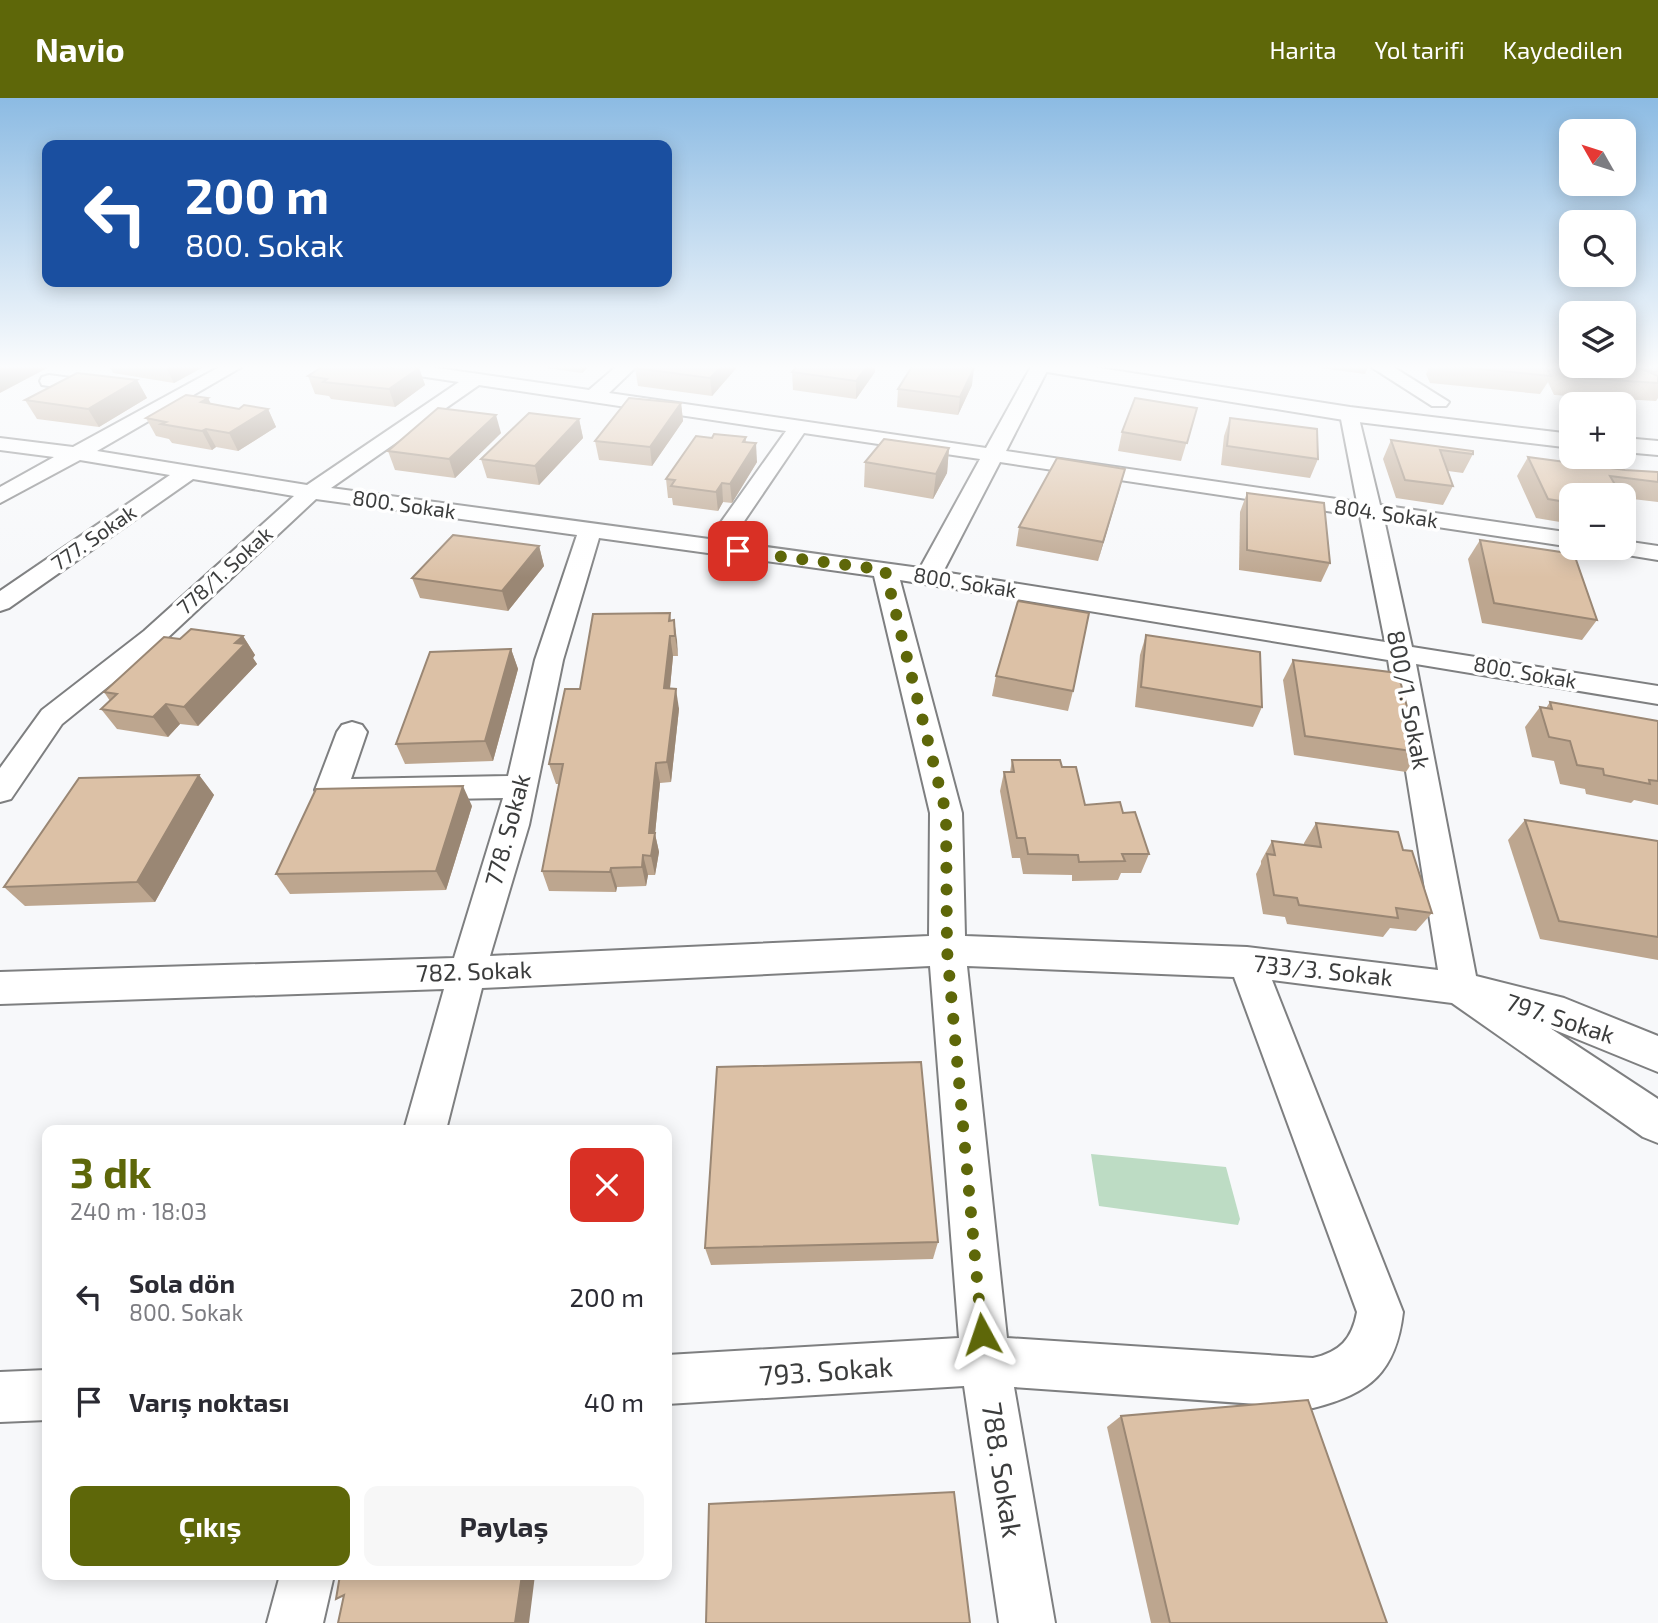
<!DOCTYPE html>
<html lang="tr">
<meta charset="utf-8">
<style>
:root{--surface:#fff;--page:#f7f7f7;--text:#2b2b33;--muted:#7c7c81;--accent:#5e6709}
body{margin:0;font-family:"Exo 2",sans-serif;background:var(--page);color:var(--text);height:100vh;display:flex;flex-direction:column;font-size:26px;white-space:nowrap}
*{box-sizing:border-box;margin:0}
p{font-size:23px;color:var(--muted)}
.icon{flex:none;width:38px;height:38px;fill:none;stroke:currentColor;stroke-width:2;stroke-linecap:round;stroke-linejoin:round}
.map{position:relative;flex:1;overflow:hidden}
.details{position:absolute;left:42px;top:1027px;width:630px;height:455px;display:flex;flex-direction:column;background:var(--surface);border-radius:14px;box-shadow:0 4px 18px #0003}
.details>*{flex:none}
.banner{position:absolute;left:42px;top:42px;width:630px;height:147px;border-radius:14px;box-shadow:0 4px 18px #0003;background:#1a4fa0;color:#fff;overflow:hidden}
.needle{width:46px;rotate:309deg}
.tools{position:absolute;left:1559px;top:21px;display:grid;gap:14px}
.tools a{display:grid;place-items:center;width:77px;height:77px;border-radius:14px;background:var(--surface);box-shadow:0 4px 18px #0003;font-size:35px}
.pin{position:absolute;display:grid;place-items:center;width:60px;height:60px;color:#fff;margin:-30px;border-radius:14px;box-shadow:0 4px 10px #0006}
.me{position:absolute;width:77px;margin:-38px;rotate:355deg;stroke-linejoin:round;filter:drop-shadow(0 0 5px #0008)}
.turn{display:flex;align-items:center;gap:24px;height:147px;padding:0 28px;font-size:32px}
.turn .icon{width:91px;height:91px;stroke-width:2.5}
.turn b{display:block;font-size:49px;line-height:60px}
.round{display:grid;place-items:center;flex:none;width:74px;height:74px;border-radius:14px;background:var(--page)}
.summary{display:flex;align-items:center;justify-content:space-between;height:119px;padding:0 28px}
h1{font-size:42px;font-weight:700;line-height:52px;color:var(--accent)}
.button{display:flex;gap:14px;margin-top:auto;padding:14px 28px}
.button a{flex:1;height:80px;border-radius:14px;background:var(--accent);color:#fff;font-size:28px;font-weight:700;line-height:80px;text-align:center}
.button a+a{background:var(--page);color:var(--text)}
ul{padding:0;list-style:none}
li{display:flex;align-items:center;gap:21px;height:105px;padding:0 28px}
li div{flex:1}
li b{display:block;font-size:26px}
li em{font-style:normal}
header{display:flex;align-items:center;gap:42px;box-sizing:border-box;height:98px;padding:0 35px;background:var(--accent);color:#fff}
header strong{font-size:33px}
nav{display:flex;gap:38px;margin-inline-start:auto;font-size:24px}
.map>svg:first-child{display:block}
.green{fill:#bddcc4}
.lines{fill:none;stroke-linecap:round;stroke-linejoin:round}
.minor-casing{stroke:#7e7f80;stroke-width:4}
.major-casing{stroke:#7e7f80;stroke-width:4}
.minor{fill:#fff;fill-rule:evenodd}
.major{fill:#fff;fill-rule:evenodd}
.wall{fill:#bda68f}
.shaded-wall{fill:#9a8774}
.building{fill:#dcc1a6;stroke:#9a8774;stroke-width:2}
.route{stroke:#5e6709;stroke-width:12;stroke-dasharray:0 21.6}
.labels{text-anchor:middle;stroke-width:7;stroke-linejoin:round;paint-order:stroke}
.far-street-label{font-size:21px;fill:#3c3d3d;stroke:#fff}
.street-label{font-size:24px;fill:#3c3d3d;stroke:#fff}
.near-street-label{font-size:28px;fill:#3c3d3d;stroke:#fff}
</style>
<header>
<strong>Navio</strong>
<nav><a>Harita</a><a>Yol tarifi</a><a>Kaydedilen</a></nav>
</header>
<div class="map">
<svg width="1658" height="1525" viewBox="0 0 1658 1525">
<rect width="100%" height="100%" fill="#f7f8fa"/>
<polygon class="green" points="1091,1056 1226,1069 1240,1121 1238,1127 1099,1108"/>
<g class="lines">
<g class="minor-casing">
<g id="minor">
<path d="M223 267H245L97 353 307 387 459 284 379 272 370 267H416L589 292 618 267H638L609 295 986 350 1032 267H1050L1006 353 1357 404 1340 316 1343 312H1357L1380 407 1572 435V449L1384 421 1412 549 1658 588V606L1416 566 1476 878 1564 900 1658 938V974L1550 930 1658 1001V1045L1643 1039 1452 905 1272 882 1403 1214C1396 1274 1370 1296 1313 1310L1014 1289 1055 1525H999L964 1288 667 1306V1257L959 1240 930 868 482 890 446 1032H404L444 891 0 906V874L454 860 503 700 331 703 320 700 315 692 337 634 342 627 352 624 362 627 367 634 351 681 508 678 535 562 577 437 316 401 162 545 62 626 11 701 0 704V670L42 612 144 533 294 398 193 381 9 510 0 513V493L170 377 80 362 0 405V389L54 359 0 352V340L73 349ZM479 287 786 333 709 441 331 390ZM804 335 980 361 920 470 730 444ZM1000 364 1360 418 1385 544 943 474ZM599 440 874 478 930 715 929 838 490 858 529 727 563 562ZM900 482 1388 562 1438 872 1247 849 965 838 962 715ZM967 868 1234 879 1357 1214C1352 1241 1340 1254 1313 1260L1007 1240Z"/>
<polygon points="1368,267 1390,267 1449,304 1446,308 1432,308"/>
<polygon points="49,277 101,284 110,290 101,296 42,287 40,283 42,279"/>
<polygon points="1624,443 1658,448 1658,462 1615,455 1611,450 1624,450"/>
<polygon points="47,1272 47,1322 0,1324 0,1274"/>
<polygon points="280,1477 334,1477 323,1525 267,1525"/>
</g>
</g>
<g class="major-casing">
<g id="major">
<polygon points="1031,267 1080,267 1350,309 1572,336 1572,350 1350,323 1041,273 1034,271"/>
<polygon points="1624,340 1658,343 1658,357 1624,354"/>
</g>
</g>
<use href="#minor" class="minor"/>
<use href="#major" class="major"/>
</g>
<g class="wall">
<polygon points="109,267 207,267 174,285 113,275"/>
<polygon points="525,267 591,267 582,275"/>
<polygon points="739,267 712,298 638,288 635,270"/>
<polygon points="1298,267 1369,267 1365,276"/>
<polygon points="1430,267 1658,267 1658,300 1656,303 1554,297 1548,284 1540,296 1430,285 1426,276"/>
<polygon points="393,270 419,270 425,287 395,309 331,301 329,298 315,296 308,278"/>
<polygon points="792,274 875,274 856,301 793,292"/>
<polygon points="137,282 147,300 99,329 37,321 25,302"/>
<polygon points="972,287 958,317 897,309 898,291"/>
<polygon points="208,300 210,306 239,311 268,311 276,329 238,353 216,349 212,352 172,345 169,341 156,338 146,320"/>
<polygon points="681,305 683,323 652,368 599,362 595,343"/>
<polygon points="1197,310 1181,363 1118,353 1122,334"/>
<polygon points="1230,320 1318,361 1310,380 1221,367 1224,338"/>
<polygon points="579,321 583,340 539,387 487,380 481,361"/>
<polygon points="501,335 455,380 395,372 388,353"/>
<polygon points="746,339 746,344 757,364 732,405 723,404 718,413 673,407 672,400 668,400 666,381 712,340"/>
<polygon points="1391,342 1473,356 1463,375 1448,373 1453,388 1443,407 1396,400 1383,361"/>
<polygon points="949,350 947,375 933,401 864,389 865,364"/>
<polygon points="1528,359 1625,372 1658,374 1658,404 1624,400 1624,397 1572,397 1572,426 1536,420 1517,378"/>
<polygon points="1125,371 1098,463 1016,448 1019,429"/>
<polygon points="1247,395 1330,465 1321,484 1239,472 1240,414"/>
<polygon points="1624,404 1630,415 1624,424"/>
<polygon points="1480,442 1597,522 1582,542 1482,525 1468,461"/>
<polygon points="539,448 544,468 508,513 420,500 412,480"/>
<polygon points="670,515 671,522 674,522 678,558 673,558 670,590 679,611 671,684 660,685 655,736 659,754 655,777 648,777 646,788 617,789 616,794 549,793 542,773 559,686 556,686 549,666 580,591"/>
<polygon points="1146,537 1262,609 1253,629 1135,609 1140,557"/>
<polygon points="243,538 255,557 253,560 257,566 198,628 180,626 168,639 117,631 101,611 110,603 104,594 180,541"/>
<polygon points="511,551 518,571 493,663 405,666 396,646"/>
<polygon points="1293,562 1419,654 1406,674 1294,657 1283,582"/>
<polygon points="996,578 1073,593 1068,613 992,598"/>
<polygon points="1550,604 1658,623 1658,707 1634,702 1631,705 1586,696 1585,691 1560,686 1554,663 1532,659 1525,629 1540,609 1546,610"/>
<polygon points="1012,662 1062,669 1085,707 1123,715 1149,756 1141,775 1121,775 1118,782 1072,783 1072,777 1023,776 1020,760 1012,760 1000,693 1004,674 1010,674"/>
<polygon points="199,677 214,697 155,804 25,808 4,789"/>
<polygon points="472,708 446,792 290,796 276,776"/>
<polygon points="1525,722 1658,743 1658,862 1540,841 1508,742"/>
<polygon points="1316,725 1403,752 1432,815 1416,833 1390,830 1383,839 1287,826 1285,819 1263,816 1256,776 1261,766 1261,763 1272,743 1304,747 1304,745"/>
<polygon points="938,1144 933,1161 711,1167 705,1150"/>
<polygon points="1121,1318 1387,1525 1151,1525 1107,1329"/>
</g>
<g class="shaded-wall">
<polygon points="9,267 53,267 0,295 0,271"/>
<polygon points="165,267 207,267 174,285"/>
<polygon points="581,267 591,267 582,275"/>
<polygon points="723,267 739,267 712,298 710,280"/>
<polygon points="868,267 875,267 875,274 856,301 856,283"/>
<polygon points="1413,267 1426,267 1412,270"/>
<polygon points="419,270 425,287 395,309 389,291"/>
<polygon points="974,270 972,287 958,317 960,299"/>
<polygon points="137,282 147,300 99,329 88,311"/>
<polygon points="208,300 217,318 201,304"/>
<polygon points="681,305 683,323 652,368 650,349"/>
<polygon points="268,311 276,329 238,353 229,335"/>
<polygon points="496,317 501,335 455,380 449,361"/>
<polygon points="579,321 583,340 539,387 535,368"/>
<polygon points="206,331 216,349 212,352 202,333"/>
<polygon points="756,345 757,364 732,405 730,386"/>
<polygon points="949,350 947,375 933,401 936,376"/>
<polygon points="1125,371 1120,390 1098,463 1103,444"/>
<polygon points="722,385 723,404 718,413 716,394"/>
<polygon points="539,448 544,468 508,513 502,493"/>
<polygon points="674,522 677,542 678,558 675,538"/>
<polygon points="243,538 255,557 253,560 257,566 198,628 184,609 235,545"/>
<polygon points="670,538 673,558 668,610 664,590"/>
<polygon points="511,551 518,571 493,663 485,643"/>
<polygon points="676,591 679,611 671,684 667,664"/>
<polygon points="166,606 180,626 168,639 153,619"/>
<polygon points="656,665 660,685 655,736 659,754 655,777 651,758 649,735"/>
<polygon points="199,677 214,697 155,804 137,784"/>
<polygon points="463,688 472,708 446,792 436,773"/>
<polygon points="643,757 648,777 646,788 642,769"/>
<polygon points="611,770 617,789 616,794 610,774"/>
<polygon points="522,1477 535,1477 529,1525 515,1525"/>
</g>
<g class="building">
<polygon points="0,267 9,267 0,271"/>
<polygon points="325,267 373,267 393,270 397,267 419,270 389,291 323,284 327,281 308,278"/>
<polygon points="639,267 723,267 710,280 635,270"/>
<polygon points="798,267 868,267 856,283 792,274"/>
<polygon points="913,267 952,267 974,270 960,299 898,291"/>
<polygon points="1439,267 1545,267 1551,278"/>
<polygon points="1558,267 1633,267 1658,278 1658,285 1564,279"/>
<polygon points="1634,267 1658,267 1658,273 1654,274"/>
<polygon points="77,275 137,282 88,311 25,302"/>
<polygon points="186,297 208,300 201,304 239,311 244,307 268,311 229,335 206,331 202,333 161,326 166,324 146,320"/>
<polygon points="629,300 681,305 650,349 595,343"/>
<polygon points="1135,300 1197,310 1187,345 1122,334"/>
<polygon points="438,310 496,317 449,361 388,353"/>
<polygon points="529,315 579,321 535,368 481,361"/>
<polygon points="1230,320 1317,331 1318,361 1227,348"/>
<polygon points="714,336 746,339 743,344 756,345 730,386 722,385 716,394 671,388 675,382 666,381 696,338 712,340"/>
<polygon points="884,341 949,350 936,376 865,364"/>
<polygon points="1391,342 1473,353 1473,356 1440,352 1453,388 1405,382"/>
<polygon points="1528,359 1625,372 1658,374 1658,384 1610,378 1621,397 1572,397 1572,405 1548,401"/>
<polygon points="1057,360 1125,371 1103,444 1019,429"/>
<polygon points="1247,395 1324,405 1330,465 1247,452"/>
<polygon points="1624,404 1630,415 1624,414"/>
<polygon points="453,437 539,448 502,493 412,480"/>
<polygon points="1480,442 1574,456 1597,522 1494,505"/>
<polygon points="1018,503 1089,515 1073,593 996,578"/>
<polygon points="670,515 669,523 674,522 675,538 670,538 664,590 676,591 667,664 656,665 649,735 655,735 651,758 643,757 642,769 611,770 610,774 542,773 563,666 549,666 565,591 580,591 593,516"/>
<polygon points="191,531 243,538 235,545 245,546 184,609 166,606 153,619 101,611 117,596 104,594 164,539 180,541"/>
<polygon points="1146,537 1260,554 1262,609 1141,589"/>
<polygon points="511,551 485,643 396,646 430,554"/>
<polygon points="1293,562 1398,575 1419,654 1305,638"/>
<polygon points="1550,604 1658,623 1658,683 1649,682 1650,686 1604,677 1603,671 1577,667 1570,643 1549,639 1540,609 1552,611"/>
<polygon points="1012,662 1060,662 1062,669 1076,669 1085,707 1120,704 1123,715 1135,714 1149,756 1122,756 1125,763 1079,764 1078,757 1028,756 1025,740 1017,740 1004,674 1014,674"/>
<polygon points="199,677 137,784 4,789 79,680"/>
<polygon points="463,688 436,773 276,776 316,691"/>
<polygon points="1525,722 1658,743 1658,839 1559,823"/>
<polygon points="1316,725 1398,734 1403,752 1412,753 1432,815 1396,810 1398,820 1299,807 1297,800 1274,797 1267,756 1275,757 1272,743 1321,749"/>
<polygon points="921,964 938,1144 705,1150 717,969"/>
<polygon points="1308,1302 1387,1525 1170,1525 1121,1318"/>
<polygon points="954,1394 970,1525 706,1525 709,1406"/>
<polygon points="340,1477 522,1477 515,1525 338,1525 344,1497 336,1501"/>
</g>
<linearGradient id="sky" x2="0" y2="1"><stop stop-color="#8cbbe3"/><stop offset="0.56" stop-color="#fbfcfd"/><stop offset="1" stop-color="#fbfcfd" stop-opacity="0"/></linearGradient>
<rect width="1658" height="480" fill="url(#sky)"/>
<g class="lines">
<polyline class="route" points="738,453 885,472 946,715 947,852 982,1236"/>
</g>
<g class="labels">
<g class="far-street-label">
<text transform="translate(404 407) rotate(8)" y="7">800. Sokak</text>
<text transform="translate(1386 416) rotate(8)" y="7">804. Sokak</text>
<text transform="translate(94 440) rotate(-35)" y="7">777. Sokak</text>
<text transform="translate(225 473) rotate(-42)" y="7">778/1. Sokak</text>
<text transform="translate(965 485) rotate(9)" y="7">800. Sokak</text>
<text transform="translate(1525 575) rotate(10)" y="7">800. Sokak</text>
</g>
<g class="street-label">
<text transform="translate(1408 602) rotate(79)" y="8">800/1. Sokak</text>
<text transform="translate(508 732) rotate(-75)" y="8">778. Sokak</text>
<text transform="translate(1323 873) rotate(6)" y="8">733/3. Sokak</text>
<text transform="translate(474 874) rotate(-2)" y="8">782. Sokak</text>
<text transform="translate(1560 921) rotate(18)" y="8">797. Sokak</text>
</g>
<g class="near-street-label">
<text transform="translate(826 1273) rotate(-4)" y="10">793. Sokak</text>
<text transform="translate(1002 1372) rotate(81)" y="10">788. Sokak</text>
</g>
</g>
</svg>
<div class="tools">
<a><svg class="needle" viewBox="-14 -14 28 28"><path d="M0-13l5 13h-10z" fill="#e53935"/><path d="M0 13l5-13h-10z" fill="#7c7c81"/></svg></a>
<a><svg class="icon" aria-label="search" viewBox="0 0 24 24"><circle cx="10" cy="10" r="6"/><path d="M15 15l6 6"/></svg></a>
<a><svg class="icon" aria-label="layers" viewBox="0 0 24 24"><path d="M12 4l9 5-9 5-9-5zM3 14l9 5 9-5"/></svg></a>
<a>+</a>
<a>−</a>
</div>
<div class="pin" style="left:738px;top:453px;background:#d93025"><svg class="icon" aria-label="arrive" viewBox="0 0 24 24"><path d="M6 21V4h12l-3 4 3 4H6"/></svg></div>
<svg class="me" style="left:982px;top:1236px" viewBox="-20 -20 40 40"><path d="M0-17L14 15 0 8-14 15z" fill="#5e6709" stroke="#fff" stroke-width="4"/></svg>
<div class="banner">
<div class="turn"><svg class="icon" aria-label="left" viewBox="0 0 24 24"><path d="M17 20v-9H6M10 6l-5 5 5 5"/></svg><div><b>200 m</b>800. Sokak</div></div>
</div>
<section class="details">
<div class="summary"><div><h1>3 dk</h1><p>240 m · 18:03</p></div><a class="round" style="background:#d93025;color:#fff"><svg class="icon" aria-label="close" viewBox="0 0 24 24"><path d="M6 6l12 12M18 6L6 18"/></svg></a></div>
<ul>
<li><svg class="icon" aria-label="left" viewBox="0 0 24 24"><path d="M17 20v-9H6M10 6l-5 5 5 5"/></svg><div><b>Sola dön</b><p>800. Sokak</p></div><em>200 m</em></li>
<li><svg class="icon" aria-label="arrive" viewBox="0 0 24 24"><path d="M6 21V4h12l-3 4 3 4H6"/></svg><div><b>Varış noktası</b></div><em>40 m</em></li>
</ul>
<div class="button"><a>Çıkış</a><a>Paylaş</a></div>
</section>
</div>
